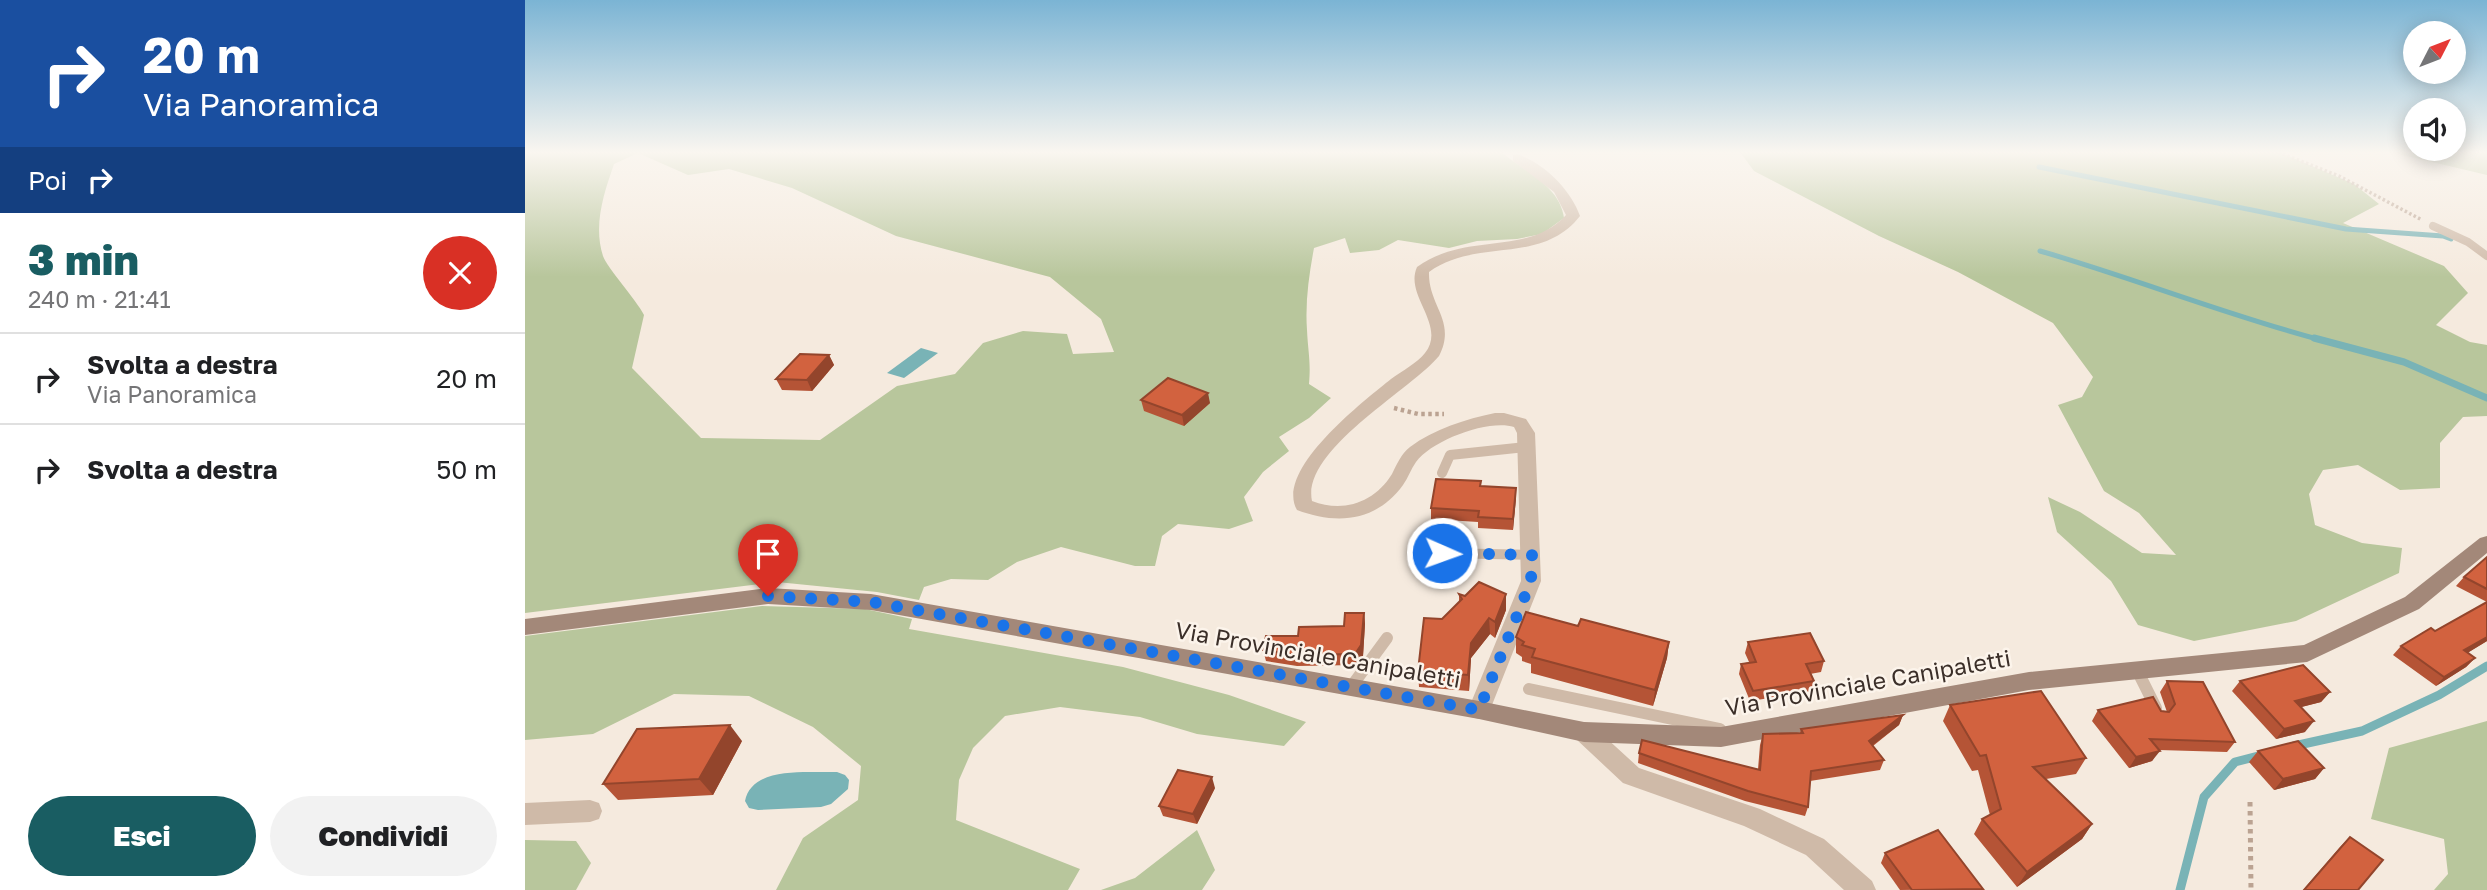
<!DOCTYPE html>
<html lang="it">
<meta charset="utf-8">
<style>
:root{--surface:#fff;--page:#f2f2f2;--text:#202124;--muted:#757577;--line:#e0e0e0;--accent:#195d62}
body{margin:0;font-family:"Golos Text",sans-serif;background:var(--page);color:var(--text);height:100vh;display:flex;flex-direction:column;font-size:26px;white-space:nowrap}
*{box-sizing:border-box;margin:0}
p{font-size:23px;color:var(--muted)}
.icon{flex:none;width:38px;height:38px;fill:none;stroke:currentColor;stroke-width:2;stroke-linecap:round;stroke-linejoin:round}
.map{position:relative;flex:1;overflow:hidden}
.side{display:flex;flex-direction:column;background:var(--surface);width:525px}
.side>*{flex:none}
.banner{background:#1a4fa0;color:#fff;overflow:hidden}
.needle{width:46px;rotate:48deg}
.buttons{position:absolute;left:1878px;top:21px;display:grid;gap:14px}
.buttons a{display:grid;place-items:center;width:63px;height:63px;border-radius:50%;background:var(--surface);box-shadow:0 4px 18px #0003;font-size:35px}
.pin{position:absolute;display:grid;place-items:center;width:60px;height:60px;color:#fff;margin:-72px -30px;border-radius:50% 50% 50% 0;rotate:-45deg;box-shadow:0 0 7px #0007}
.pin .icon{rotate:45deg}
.me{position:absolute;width:77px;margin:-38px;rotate:92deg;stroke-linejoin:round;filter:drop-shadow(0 0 5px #0008)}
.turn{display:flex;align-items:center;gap:24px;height:147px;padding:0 28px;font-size:32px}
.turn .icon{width:91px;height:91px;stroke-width:2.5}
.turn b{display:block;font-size:49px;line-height:60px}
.then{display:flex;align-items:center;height:66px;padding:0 28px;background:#0003;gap:14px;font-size:26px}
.round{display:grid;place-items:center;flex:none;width:74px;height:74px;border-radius:37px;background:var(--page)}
.head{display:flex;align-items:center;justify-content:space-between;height:119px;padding:0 28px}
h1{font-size:42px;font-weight:800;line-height:52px;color:var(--accent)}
.cta{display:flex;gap:14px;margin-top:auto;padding:14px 28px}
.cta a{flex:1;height:80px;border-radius:42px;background:var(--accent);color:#fff;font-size:28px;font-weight:800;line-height:80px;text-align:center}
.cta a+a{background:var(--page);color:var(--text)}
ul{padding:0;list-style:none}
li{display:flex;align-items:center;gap:21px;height:91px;padding:0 28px;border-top:2px solid var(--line)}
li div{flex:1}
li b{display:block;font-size:26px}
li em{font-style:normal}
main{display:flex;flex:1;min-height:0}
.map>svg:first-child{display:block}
.green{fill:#b8c69c;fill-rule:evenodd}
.water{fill:#79b3b6}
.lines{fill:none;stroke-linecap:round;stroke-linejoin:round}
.stream-far2{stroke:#79b3b6;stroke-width:5}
.stream-far1{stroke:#79b3b6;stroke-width:7}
.stream{stroke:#79b3b6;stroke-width:9}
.path-far2{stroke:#bba392;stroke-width:3.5;stroke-dasharray:2.5 2.5;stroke-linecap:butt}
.path-far1{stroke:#bba392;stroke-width:4.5;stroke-dasharray:3.5 3.5;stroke-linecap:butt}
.path{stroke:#bba392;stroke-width:5;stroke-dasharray:4.5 4.5;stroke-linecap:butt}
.service-far2{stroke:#cfbaa8;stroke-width:8}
.service-far1{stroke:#cfbaa8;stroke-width:10}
.service{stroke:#cfbaa8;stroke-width:12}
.minor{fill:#cfbaa8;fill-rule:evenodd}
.secondary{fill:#a38879;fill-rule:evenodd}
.wall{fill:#b55436}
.shaded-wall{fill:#93452c}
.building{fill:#d2623f;stroke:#93452c;stroke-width:2}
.route{stroke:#1a73e8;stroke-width:12;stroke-dasharray:0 21.6}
.labels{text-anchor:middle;stroke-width:5;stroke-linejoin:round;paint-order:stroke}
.near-street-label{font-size:23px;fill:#3b2f29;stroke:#fcf4eb}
</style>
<main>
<section class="side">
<div class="banner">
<div class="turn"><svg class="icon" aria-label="right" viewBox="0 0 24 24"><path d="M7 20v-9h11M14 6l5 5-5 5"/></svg><div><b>20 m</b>Via Panoramica</div></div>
<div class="then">Poi<svg class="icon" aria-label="right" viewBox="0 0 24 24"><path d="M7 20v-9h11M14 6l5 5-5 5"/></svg></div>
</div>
<div class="head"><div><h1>3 min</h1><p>240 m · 21:41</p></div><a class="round" style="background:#d93025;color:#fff"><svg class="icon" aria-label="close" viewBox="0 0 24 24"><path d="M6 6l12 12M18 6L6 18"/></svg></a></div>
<ul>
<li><svg class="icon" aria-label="right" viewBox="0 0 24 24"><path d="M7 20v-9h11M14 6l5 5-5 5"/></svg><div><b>Svolta a destra</b><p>Via Panoramica</p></div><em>20 m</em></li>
<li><svg class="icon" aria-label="right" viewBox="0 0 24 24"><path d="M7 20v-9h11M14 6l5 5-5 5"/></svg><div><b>Svolta a destra</b></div><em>50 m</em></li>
</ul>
<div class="cta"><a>Esci</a><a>Condividi</a></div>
</section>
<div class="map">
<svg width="1962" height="890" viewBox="0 0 1962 890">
<rect width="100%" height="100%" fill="#f5eade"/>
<g class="green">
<path d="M0 152H976C999 171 1035 186 1039 218L1017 234 992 239 952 241 924 248 873 240 854 250 825 253 820 238 789 248C784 275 780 302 782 330 783 352 786 361 784 384L806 398 784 418 754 437 764 451 738 472 719 497 728 521 704 529 653 524 637 536 630 566H610L536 547 492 562 463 580 426 579 399 587 394 600 352 592 252 582 0 613ZM113 153 163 175 204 169 267 188 371 236 525 277 576 319 589 352 548 354 542 334 498 331 458 343 430 374 372 386 295 440 176 438 107 368 119 315C111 299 82 268 78 256 68 225 79 193 89 164Z"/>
<polygon points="1215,152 1754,152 1829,184 1854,204 1818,223 1919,266 1943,293 1911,325 1945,342 1962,345 1962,416 1938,417 1915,443 1915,488 1875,490 1833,465 1798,470 1784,494 1790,525 1837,543 1877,548 1874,573 1771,621 1669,641 1613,625 1586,581 1532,532 1523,497 1555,512 1617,553 1651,555 1614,513 1579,491 1533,405 1557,397 1568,377 1528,323 1433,272 1354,236 1229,171"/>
<polygon points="1865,152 1962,152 1962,175"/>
<polygon points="237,606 340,609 387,619 384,629 598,667 704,695 781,722 759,746 672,734 615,717 535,707 480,716 448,748 434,780 431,820 555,869 543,890 251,890 278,838 333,800 336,766 288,727 224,696 149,694 68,734 0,740 0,636"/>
<polygon points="1962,721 1962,890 1909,890 1923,874 1919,839 1846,819 1864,748"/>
<polygon points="672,830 690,870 677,890 576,890 610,878"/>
<polygon points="0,840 51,841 66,863 51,890 0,890"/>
</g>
<g class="water">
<polygon points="396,348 413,353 379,378 362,373"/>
<path d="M312 772 320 775 324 780 323 789 306 804 296 807 233 810 224 808 220 801C227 765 284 773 312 772Z"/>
</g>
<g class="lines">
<g class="stream-far2">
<polyline points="1514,167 1821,229 1918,236 1926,239"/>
<path d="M1515 251C1609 278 1701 315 1796 340"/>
</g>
<polyline class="stream-far1" points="1789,338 1879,362 1962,398"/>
<g class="stream">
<polyline points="1769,746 1837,731 1914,695 1962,666"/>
<polyline points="1655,890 1679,797 1710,762 1737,755"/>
</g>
<polyline class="path-far2" points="1753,152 1814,176 1897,220"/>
<polyline class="path-far1" points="869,408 893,414 919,414"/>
<polyline class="path" points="1725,802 1726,890"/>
<polyline class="service-far2" points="1908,226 1943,242 1962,256"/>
<g class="service-far1">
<polyline points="917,473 925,455 1001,447"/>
<polyline points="919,529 917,553 1007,555"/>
</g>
<g class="service">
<polyline points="1612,670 1631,708"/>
<polyline points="826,687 862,638"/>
<polyline points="1004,689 1195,729"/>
</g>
<g class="minor">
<path d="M992 154C1019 163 1046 190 1055 216 1016 266 952 237 904 272 903 306 932 321 914 356 886 390 776 450 787 501 818 513 849 503 867 474 872 464 876 454 885 447 909 429 941 419 970 413H979L1001 419 1010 433 1016 581 965 710 962 717 954 719 946 717 943 710 996 581 992 433 989 427C964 419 907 440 891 462 886 469 883 478 878 485 851 522 812 525 772 510 749 470 839 401 866 379 877 371 892 363 900 353 922 325 879 296 892 267 942 231 1003 257 1041 215L1029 192 988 161V155Z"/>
<polygon points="1059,722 1067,725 1114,768 1235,809 1299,839 1347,881 1351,890 1319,890 1281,855 1219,826 1098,783 1051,739 1048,732 1051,725"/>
<polygon points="65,800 74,803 77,811 74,819 65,822 0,825 0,803"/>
</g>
<polygon class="secondary" points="1962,536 1962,553 1894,609 1782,662 1504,690 1196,747 1059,742 954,719 346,610 243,604 0,635 0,619 243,588 346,594 954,701 1059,722 1196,727 1504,672 1779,645 1880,597 1955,538"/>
</g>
<g class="wall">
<polygon points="304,355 309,365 287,391 257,390 251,379"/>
<polygon points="616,400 685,403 659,426 619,411"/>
<polygon points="956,486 991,488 988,530 953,528 953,522 906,519 906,508"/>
<polygon points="1962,557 1962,641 1942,653 1950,658 1941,667 1911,686 1868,655 1876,646 1910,631 1962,602 1931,586 1939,577"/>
<polygon points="934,594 981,610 970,638 965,634 946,658 944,691 894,687 893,671 917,619 934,602"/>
<polygon points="839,613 840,624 838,656 831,665 772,666 741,661 738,650 773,636 819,626"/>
<polygon points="1053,626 1144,642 1142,658 1128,706 1006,673 1006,664 997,661 997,657 991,653 991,637"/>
<polygon points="1223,642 1299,661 1296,672 1285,674 1289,681 1286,692 1225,701 1214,674 1216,664 1224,662 1220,653"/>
<polygon points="1642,681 1710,742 1702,752 1634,750 1627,761 1604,768 1567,721 1573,710 1642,712 1635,692"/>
<polygon points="1715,681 1805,692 1796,702 1776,707 1780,732 1751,739 1707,691"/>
<polygon points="1425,705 1561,758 1551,774 1521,779 1567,824 1557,839 1492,887 1449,834 1457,819 1465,815 1453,770 1447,771 1418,721"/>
<polygon points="1378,715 1374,725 1348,746 1359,760 1355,770 1285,781 1283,807 1280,816 1220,801 1113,763 1114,753 1233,769 1235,745 1238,734 1275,733 1276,729"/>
<polygon points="217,741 188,795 93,800 78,784"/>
<polygon points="1733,751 1799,768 1790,779 1749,790 1724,762"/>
<polygon points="690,788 672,824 638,816 634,806"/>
<polygon points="1825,837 1833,890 1778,890 1815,847"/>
<polygon points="1360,853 1458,889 1375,890 1356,863"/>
</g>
<g class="shaded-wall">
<polygon points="304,355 309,365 287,391 282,380"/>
<polygon points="683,393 685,403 659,426 657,415"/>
<polygon points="991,488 991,499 988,530 988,519"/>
<polygon points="981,594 981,610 970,638 970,622"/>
<polygon points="839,613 840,624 838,656 831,665 830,654"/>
<polygon points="964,618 965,634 946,658 944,691 943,675 946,643"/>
<polygon points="1962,637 1962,641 1931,660 1939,650"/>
<polygon points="1144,642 1142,658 1128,706 1130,690"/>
<polygon points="1950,658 1941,667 1911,686 1919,677"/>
<polygon points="1805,692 1796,702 1761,711 1770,701"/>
<polygon points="1378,715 1374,725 1340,751 1344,741"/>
<polygon points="1789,721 1780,732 1751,739 1759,729"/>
<polygon points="205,725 217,741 188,795 174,779"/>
<polygon points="1635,751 1627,761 1604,768 1611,757"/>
<polygon points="1799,768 1790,779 1749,790 1758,779"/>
<polygon points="687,777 690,788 672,824 668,814"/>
<polygon points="1567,824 1557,839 1492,887 1502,872"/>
</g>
<g class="building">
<polygon points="275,354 304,355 282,380 251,379"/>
<polygon points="643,378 683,393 657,415 616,400"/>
<polygon points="911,479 956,481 955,486 991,488 988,519 953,517 954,511 906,508"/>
<polygon points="1962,557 1962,589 1939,577"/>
<polygon points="954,582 981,594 970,622 964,618 946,643 943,675 893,671 899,618 917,619 937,599 934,594 940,596"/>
<polygon points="1962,602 1962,637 1939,650 1950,658 1919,677 1876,646 1906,628 1910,631"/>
<polygon points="1001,612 1053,626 1056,619 1144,642 1130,690 1007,657 1010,649 997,645 999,642 991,637"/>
<polygon points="820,613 839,613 836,645 830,654 770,655 738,650 741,636 773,636 774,627 819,626"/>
<polygon points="1285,633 1299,661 1281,664 1289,681 1228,691 1216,664 1231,662 1223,642"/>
<polygon points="1778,665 1805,692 1770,701 1789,721 1759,729 1715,681"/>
<polygon points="1642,681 1678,682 1710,742 1625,739 1635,751 1611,757 1573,710 1628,697 1636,711 1644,712 1650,704"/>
<polygon points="1516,691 1561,758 1508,767 1567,824 1502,872 1457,819 1476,809 1461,755 1455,756 1425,705"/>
<polygon points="1378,715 1344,741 1359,760 1286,771 1283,807 1223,791 1114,753 1117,740 1235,770 1238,734 1278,733 1276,729"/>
<polygon points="205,725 174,779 78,784 112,729"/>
<polygon points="1773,741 1799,768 1758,779 1733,751"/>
<polygon points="653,770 687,777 668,814 634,806"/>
<polygon points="1413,830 1458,889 1387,890 1360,853"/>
<polygon points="1825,837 1858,860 1833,890 1779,890"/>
</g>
<linearGradient id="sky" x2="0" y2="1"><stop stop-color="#7bb4d4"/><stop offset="0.55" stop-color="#faf6f0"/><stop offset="1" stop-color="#faf6f0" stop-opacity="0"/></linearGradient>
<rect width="1962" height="277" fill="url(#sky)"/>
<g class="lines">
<polyline class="route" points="243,596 346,602 954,710 1006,581 1007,555 917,553"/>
</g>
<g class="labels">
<g class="near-street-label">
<text transform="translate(793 655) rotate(10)" y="8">Via Provinciale Canipaletti</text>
<text transform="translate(1343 683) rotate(-10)" y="8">Via Provinciale Canipaletti</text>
</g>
</g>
</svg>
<div class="buttons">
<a><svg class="needle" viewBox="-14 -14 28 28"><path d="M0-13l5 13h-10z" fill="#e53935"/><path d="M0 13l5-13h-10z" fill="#757577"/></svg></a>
<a><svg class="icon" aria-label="sound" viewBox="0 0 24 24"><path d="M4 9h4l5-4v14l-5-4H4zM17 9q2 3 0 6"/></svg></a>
</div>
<div class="pin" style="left:243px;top:596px;background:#d93025"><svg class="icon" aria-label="arrive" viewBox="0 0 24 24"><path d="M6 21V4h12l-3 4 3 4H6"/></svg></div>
<svg class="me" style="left:917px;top:553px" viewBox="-20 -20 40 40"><circle r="17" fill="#1a73e8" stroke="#fff" stroke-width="3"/><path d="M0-11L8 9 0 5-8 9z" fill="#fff"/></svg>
</div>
</main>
